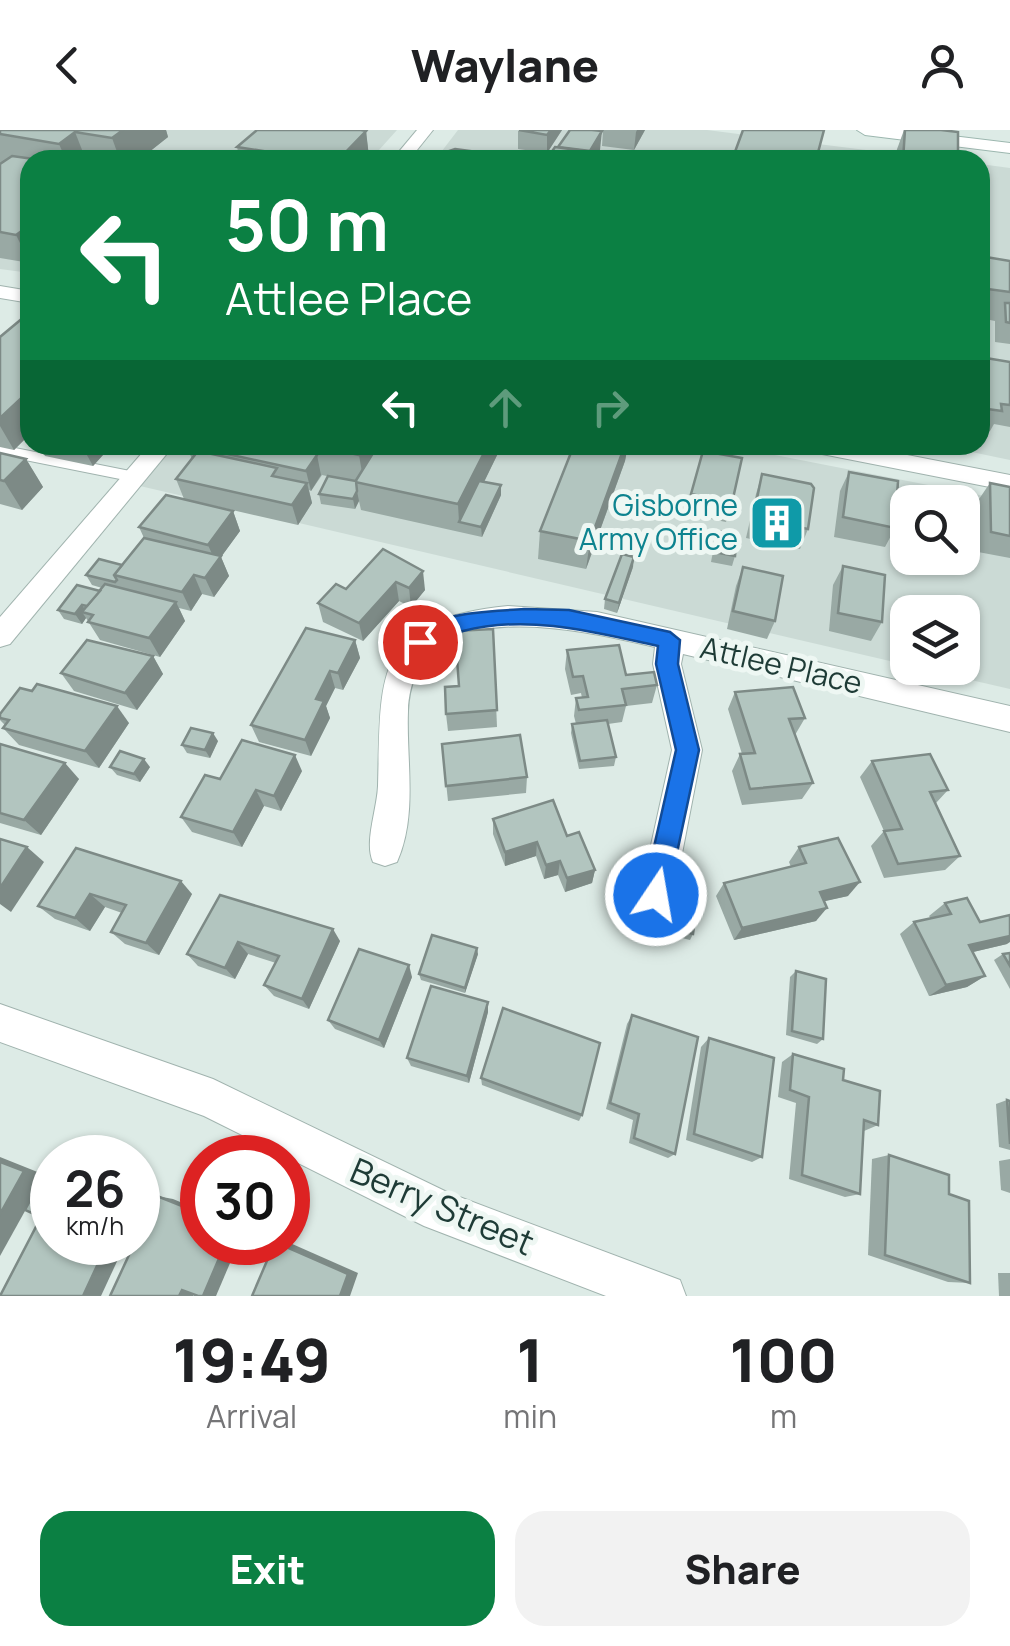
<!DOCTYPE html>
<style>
:root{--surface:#fff;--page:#f2f2f2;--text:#202124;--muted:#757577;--accent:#0b8043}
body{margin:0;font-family:Manrope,sans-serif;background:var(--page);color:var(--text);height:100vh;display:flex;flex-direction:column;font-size:38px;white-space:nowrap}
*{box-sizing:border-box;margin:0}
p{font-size:32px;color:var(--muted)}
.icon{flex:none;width:55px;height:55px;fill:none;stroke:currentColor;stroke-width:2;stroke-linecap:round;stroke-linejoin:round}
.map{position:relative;height:1166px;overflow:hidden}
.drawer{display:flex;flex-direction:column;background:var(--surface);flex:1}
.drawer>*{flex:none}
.banner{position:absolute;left:20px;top:20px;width:970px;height:305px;border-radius:30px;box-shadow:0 2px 8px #0004;background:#0b8043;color:#fff;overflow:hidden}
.fabs{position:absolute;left:890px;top:355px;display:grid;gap:20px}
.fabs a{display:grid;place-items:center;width:90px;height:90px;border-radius:20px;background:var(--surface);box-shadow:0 2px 8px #0004;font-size:50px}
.speed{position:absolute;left:30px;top:1005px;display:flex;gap:20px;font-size:50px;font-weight:700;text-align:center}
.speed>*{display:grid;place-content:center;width:130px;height:130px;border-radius:50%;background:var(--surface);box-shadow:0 2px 8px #0004;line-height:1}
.speed small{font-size:25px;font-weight:400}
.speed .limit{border:15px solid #d22;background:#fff;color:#111}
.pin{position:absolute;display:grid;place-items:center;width:85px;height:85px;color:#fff;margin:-42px;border:5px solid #fff;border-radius:50%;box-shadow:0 2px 10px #0007}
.me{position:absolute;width:110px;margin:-55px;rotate:12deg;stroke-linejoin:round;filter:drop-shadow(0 0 8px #0008)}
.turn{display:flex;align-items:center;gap:35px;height:210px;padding:0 40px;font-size:45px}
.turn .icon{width:130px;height:130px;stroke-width:2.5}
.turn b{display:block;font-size:70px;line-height:85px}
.lanes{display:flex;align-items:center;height:95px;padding:0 40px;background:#0003;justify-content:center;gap:50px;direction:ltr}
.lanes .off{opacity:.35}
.eta{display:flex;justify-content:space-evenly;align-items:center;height:170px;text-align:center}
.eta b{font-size:60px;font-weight:800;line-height:70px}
.action{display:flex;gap:20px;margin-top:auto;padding:20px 40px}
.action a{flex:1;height:115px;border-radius:30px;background:var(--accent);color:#fff;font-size:40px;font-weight:800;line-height:115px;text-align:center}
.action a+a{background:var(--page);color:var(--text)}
header{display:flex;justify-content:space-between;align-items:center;height:130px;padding:0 40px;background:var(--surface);font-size:45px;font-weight:800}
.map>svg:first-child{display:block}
.built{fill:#cbdad5;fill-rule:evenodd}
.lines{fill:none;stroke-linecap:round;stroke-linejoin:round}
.service-casing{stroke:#a0b3ae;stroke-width:2}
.minor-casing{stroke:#a0b3ae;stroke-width:2}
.tertiary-casing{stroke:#a0b3ae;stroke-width:2}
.secondary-casing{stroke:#9cb7af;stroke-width:2}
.service{fill:#fff;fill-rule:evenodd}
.minor{fill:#fff;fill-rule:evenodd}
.tertiary{fill:#fff;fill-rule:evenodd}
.secondary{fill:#fff;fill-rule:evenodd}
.wall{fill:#99a9a4}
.shaded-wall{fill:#7d8a86}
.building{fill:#b2c5bf;stroke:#7d8a86;stroke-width:2.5}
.route{fill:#1a73e8;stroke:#114b97;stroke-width:2.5}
.labels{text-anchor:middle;stroke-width:10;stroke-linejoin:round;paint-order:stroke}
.culture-label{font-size:30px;fill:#0d838f;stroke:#eef7f3;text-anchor:end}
.street-label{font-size:30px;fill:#1e3b36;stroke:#eef7f3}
.near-street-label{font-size:35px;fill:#1e3b36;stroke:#eef7f3}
</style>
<header><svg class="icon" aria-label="back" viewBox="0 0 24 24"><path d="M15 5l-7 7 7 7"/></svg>Waylane<svg class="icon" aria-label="person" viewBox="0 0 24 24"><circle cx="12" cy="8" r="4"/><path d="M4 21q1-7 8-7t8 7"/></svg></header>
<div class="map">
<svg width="1010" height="1166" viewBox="0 0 1010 1166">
<rect width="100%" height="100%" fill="#ddebe6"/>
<g class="built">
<polygon points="0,0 397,0 370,30 30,30 30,143 0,139"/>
<polygon points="458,0 707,0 946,30 435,30"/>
<polygon points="980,34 1010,38 1010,330 938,315 980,315"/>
<path d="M175 315H724L1010 371V559L919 538H962V482H908L907 535 140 356ZM908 372H962V428H908Z"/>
</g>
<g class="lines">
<g class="service-casing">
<polygon id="service" points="0,315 135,342 143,347 135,352 0,325"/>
</g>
<g class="minor-casing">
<g id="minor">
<polygon points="417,0 433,0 409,30 392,30"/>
<polygon points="149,315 174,315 10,514 0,517 0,487"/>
<path d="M508 476 597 482 1010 576V602L683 524 681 534 702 620 674 765 669 777 657 781 645 777 640 765 672 620 653 534 655 517C578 499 413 460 408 581 406 631 418 685 397 732L385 736 373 732C364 712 377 680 378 656 381 541 373 490 508 476Z"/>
<polygon points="0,874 213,949 449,1063 680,1150 686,1166 606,1166 424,1096 204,986 0,912"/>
</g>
</g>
<g class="tertiary-casing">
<g id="tertiary">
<polygon points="0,156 30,161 30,173 0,168"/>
<polygon points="805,315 856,315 1010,345 1010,361 817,323"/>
</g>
</g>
<g class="secondary-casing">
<polygon id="secondary" points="857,0 903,0 1010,13 1010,23 865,5"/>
</g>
<use href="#service" class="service"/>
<use href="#minor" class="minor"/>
<use href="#tertiary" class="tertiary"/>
<use href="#secondary" class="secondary"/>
</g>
<g class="wall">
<polygon points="0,0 166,0 168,7 139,30 30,30 30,133 0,128"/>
<polygon points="562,0 547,23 518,19 518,1"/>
<polygon points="603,0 645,0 634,20 602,16"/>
<polygon points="904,0 941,0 958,30 895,30 896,22"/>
<polygon points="366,1 369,27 367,30 240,30 237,17"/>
<polygon points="980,126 1010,131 1010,214 995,212 995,191 980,188"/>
<polygon points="30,182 30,304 14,320 0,317 0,207"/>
<polygon points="980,227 1010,232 1010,297 994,294 990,301 980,300"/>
<polygon points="39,315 112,315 93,336 45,326"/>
<polygon points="186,315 502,315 484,352 501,365 482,407 361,380 359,371 355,379 321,374 319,364 336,348 322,345 311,361 309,360 312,373 298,395 184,369 176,349 192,329"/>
<polygon points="574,315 628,315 625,331 586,439 538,429 540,401"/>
<polygon points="703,321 732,373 726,392 686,384"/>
<polygon points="0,323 26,329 43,357 22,380 0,374"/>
<polygon points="849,342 897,374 905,358 908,372 908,428 956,428 946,443 891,432 893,402 885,417 834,407 840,361"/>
<polygon points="762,344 808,399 800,419 746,408 756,364"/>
<polygon points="990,353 1010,357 1010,428 978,422 977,372"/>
<polygon points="233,381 240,401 221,427 229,446 214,467 202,464 191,481 179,478 185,491 160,527 100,510 86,488 82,494 64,489 58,480 100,461 102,458 92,455 86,445 122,435 144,408 139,397"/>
<polygon points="717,401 735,426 732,436 711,432"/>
<polygon points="383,419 425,460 411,477 399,471 363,511 323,492 318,473 346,459"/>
<polygon points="843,436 882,492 871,511 829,501 833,455"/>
<polygon points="633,437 617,483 604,479 605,469"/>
<polygon points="743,437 775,491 767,509 727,499 736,456"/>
<polygon points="493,499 497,597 448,601 446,584 459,556"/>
<polygon points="355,510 360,528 343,560 335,558 326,576 330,588 311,626 259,612 251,595"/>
<polygon points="567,520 626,545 657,555 652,573 626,576 622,592 608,594 616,627 614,636 579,639 571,603 572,594 576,594 574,586 576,568 582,568 581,563 571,565 565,539"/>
<polygon points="153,526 163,544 137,580 74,561 61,543"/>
<polygon points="735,562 805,588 795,605 813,653 802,669 742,675 732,641 740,624 742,624 728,579"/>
<polygon points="0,584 129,593 99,638 19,615 3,598 5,595 0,590"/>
<polygon points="218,611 210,628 187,623 182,615"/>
<polygon points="0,614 79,649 41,705 0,693"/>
<polygon points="442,614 527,647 526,663 448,671"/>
<polygon points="872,631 948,660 936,673 960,726 945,740 884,748 871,716 884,701 860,647"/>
<polygon points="110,637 150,637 140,652 117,645"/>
<polygon points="302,641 281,681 264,676 242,717 192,702 181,687 220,649"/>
<polygon points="493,689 567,706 595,740 592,753 565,762 558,745 544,749 536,726 505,736 493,704"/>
<polygon points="799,717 848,766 824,771 816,791 734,810 716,766 724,753 791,737 789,732"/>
<polygon points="76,718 192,764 159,825 125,814 111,802 122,783 105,777 90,801 55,789 38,776"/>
<polygon points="220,765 340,811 309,879 274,866 264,855 276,833 248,824 235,849 198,836 187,824"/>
<polygon points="639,769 693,804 690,810 633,796"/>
<polygon points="945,773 980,792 1007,814 973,822 985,846 967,857 929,866 900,804 914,792 931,789 929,786"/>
<polygon points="1010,823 1010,859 994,830 1003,824"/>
<polygon points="478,824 465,863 421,850 419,844"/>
<polygon points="796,841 823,909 817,914 786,905 790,847"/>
<polygon points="412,847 384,918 335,899 328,890"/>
<polygon points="488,872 488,882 469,953 411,936 407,928"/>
<polygon points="632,885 675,1024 668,1028 629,1013 633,990 606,979 627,894"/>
<polygon points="709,908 762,1027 752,1032 686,1010 701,917"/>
<polygon points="793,924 843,950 878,995 864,1001 860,1064 845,1067 789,1049 796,973 778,967 782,932"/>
<polygon points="481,948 582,985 579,991 482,955"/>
<polygon points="1007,970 1010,971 1010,1020 999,1017 996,974"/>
<polygon points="889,1025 949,1064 970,1153 948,1152 868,1125 872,1029"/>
<polygon points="1010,1029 1010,1063 1001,1060 999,1031"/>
<polygon points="998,1143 1010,1143 1010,1166 999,1166"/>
</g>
<g class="shaded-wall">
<polygon points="123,0 166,0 168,7 139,30 120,30 112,8"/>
<polygon points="551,0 562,0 547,23 547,5"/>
<polygon points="637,0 645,0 634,20 636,2"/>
<polygon points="366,1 369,27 367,30 338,30"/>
<polygon points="602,1 600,20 594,30 587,26"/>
<polygon points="75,2 86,30 66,30 59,14"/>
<polygon points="30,95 30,133 16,105"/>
<polygon points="30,260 30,304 14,320 0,296 0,288"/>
<polygon points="84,315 112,315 93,336 82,316"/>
<polygon points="366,315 388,315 364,354 359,325"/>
<polygon points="488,315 502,315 464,393 459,392 458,374"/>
<polygon points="625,315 628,315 625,331 586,439 590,411"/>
<polygon points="317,325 321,345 311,361 306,341"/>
<polygon points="26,329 43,357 22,380 4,351"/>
<polygon points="307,353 312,373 298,395 292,375"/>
<polygon points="501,355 501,365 482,407 481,397"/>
<polygon points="357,361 359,371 355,379 353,369"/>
<polygon points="233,381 240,401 221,427 229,446 214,467 205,448 216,433 208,415"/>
<polygon points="634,427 633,437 617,483 619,473"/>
<polygon points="423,441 425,460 411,477 409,458"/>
<polygon points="194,445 202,464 191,481 182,462"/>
<polygon points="396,452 399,471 363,511 359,493"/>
<polygon points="176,472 185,491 160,527 149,508"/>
<polygon points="82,475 88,484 82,482 86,488 82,494 75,484"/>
<polygon points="355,510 360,528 343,560 338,543"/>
<polygon points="153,526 163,544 137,580 125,563"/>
<polygon points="330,541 335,558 326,576 330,588 311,626 305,610 316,569"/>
<polygon points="117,576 129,593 99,638 85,621"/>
<polygon points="213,603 218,611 210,628 205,620"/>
<polygon points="295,625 302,641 281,681 274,666"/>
<polygon points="144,629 150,637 140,652 134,644"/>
<polygon points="65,633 79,649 41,705 24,690"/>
<polygon points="256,660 264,676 242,717 233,702"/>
<polygon points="537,712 536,726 505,736 505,722"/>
<polygon points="27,717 44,732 11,782 0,774 0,758"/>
<polygon points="560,731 558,745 544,749 546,735"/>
<polygon points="595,740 592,753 565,762 567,748"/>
<polygon points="181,751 192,764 159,825 146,813"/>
<polygon points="860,752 848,766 808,775 820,762"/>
<polygon points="90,764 105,777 90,801 75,788"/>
<polygon points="827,778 816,791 734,810 742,798"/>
<polygon points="333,799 340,811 309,879 302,869"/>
<polygon points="1010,806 1010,812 1007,814 952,827 969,815"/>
<polygon points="238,812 248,824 235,849 225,838"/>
<polygon points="477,818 478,824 465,863 465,858"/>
<polygon points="409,835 412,847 384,918 379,910"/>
<polygon points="985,846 967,857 929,866 946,855"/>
<polygon points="488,872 488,882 469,953 467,946"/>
<polygon points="0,1027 45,1045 0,1126"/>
<polygon points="138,1057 150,1062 138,1089"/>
<polygon points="157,1066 173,1069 202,1081 202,1084"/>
<polygon points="108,1112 126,1112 101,1166 83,1166"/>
<polygon points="226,1112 239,1112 216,1166 203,1166"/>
<polygon points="276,1112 290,1113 358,1143 350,1166 340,1166"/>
<polygon points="196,1158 193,1166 179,1166 182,1160"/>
</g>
<g class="building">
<polygon points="0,0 123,0 112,8 75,2 59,14 0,4"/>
<polygon points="257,0 361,0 366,1 338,30 269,30 276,23 237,17"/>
<polygon points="519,0 551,0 547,5"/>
<polygon points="570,0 592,0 602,1 590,21 558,17"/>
<polygon points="743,0 824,0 816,30 732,30"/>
<polygon points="905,0 941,0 958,2 958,30 903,30"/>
<polygon points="555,17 652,30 546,30"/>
<polygon points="455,19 470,21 468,25 479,26 476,30 441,28 446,22"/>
<polygon points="12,26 41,30 30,30 30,95 16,105 0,102 0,34"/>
<polygon points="486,26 515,30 483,30"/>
<polygon points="980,126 1010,131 1010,162 980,158"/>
<polygon points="1005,173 1010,173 1010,193 1006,192"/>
<polygon points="30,182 30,260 0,288 0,207"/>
<polygon points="980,227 1010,232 1010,275 1001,274 1002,281 980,278"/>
<polygon points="186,315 315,315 317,325 306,341"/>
<polygon points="315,315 366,315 359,325"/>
<polygon points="378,315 488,315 458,374 355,352"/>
<polygon points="574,315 625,315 590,411 540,401"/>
<polygon points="198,321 277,338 272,346 307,353 292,375 176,349"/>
<polygon points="703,321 742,328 732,373 691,364"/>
<polygon points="0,323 26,329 4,351 0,350"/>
<polygon points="849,342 898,351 895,398 843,387"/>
<polygon points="762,344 811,354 814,358 808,399 753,388"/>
<polygon points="328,346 356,351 357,361 353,369 319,364"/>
<polygon points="479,351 501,355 481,397 459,392"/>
<polygon points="990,353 1010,357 1010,406 991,402"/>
<polygon points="905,358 959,369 959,372 908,372 908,413 902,412"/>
<polygon points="166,365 233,381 208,415 139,397"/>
<polygon points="717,401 737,404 735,426 714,422"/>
<polygon points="144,408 221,426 205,448 194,445 182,462 114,445"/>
<polygon points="383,419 423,441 409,458 396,452 359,493 318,473 336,454 346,459"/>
<polygon points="622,424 634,427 619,473 605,469"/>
<polygon points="99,429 122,435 114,445 117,450 115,452 86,445"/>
<polygon points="843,436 885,445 882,492 838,483"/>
<polygon points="743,437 783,446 775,491 733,481"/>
<polygon points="105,454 176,472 149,508 88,492 93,485 82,482"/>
<polygon points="77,455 100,461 87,476 82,475 75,484 58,480"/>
<polygon points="306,498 355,510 338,543 330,541 316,569 324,571 305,610 251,595"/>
<polygon points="493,499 497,580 446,584 445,557 459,556 455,501"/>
<polygon points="87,510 153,526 125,563 61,543"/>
<polygon points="619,515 626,545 654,542 657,555 622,559 626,575 579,580 576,568 588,567 583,546 573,547 567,520"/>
<polygon points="37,554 117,576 85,621 3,598 9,590 0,588 0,584 20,558 32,561"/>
<polygon points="793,557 805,588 789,589 813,653 750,659 740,624 755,623 735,562"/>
<polygon points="607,590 616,627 580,631 572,594"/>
<polygon points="191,598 213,603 205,620 182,615"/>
<polygon points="520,605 527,647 446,656 442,614"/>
<polygon points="242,610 295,625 274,666 256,660 233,702 181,687 205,645 220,649"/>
<polygon points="0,614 65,633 24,690 0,683"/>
<polygon points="120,621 144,629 134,644 110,637"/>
<polygon points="930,624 948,660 930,662 960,726 898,734 884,701 902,699 872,631"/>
<polygon points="553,670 567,706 579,702 595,740 567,748 560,731 546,735 537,712 505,722 493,689"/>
<polygon points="838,708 860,752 820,762 827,778 742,798 724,753 806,733 799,717"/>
<polygon points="0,709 27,717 0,758"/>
<polygon points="76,718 181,751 146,813 111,802 126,775 90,764 75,788 38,776"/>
<polygon points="220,765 333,799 302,869 264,855 279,826 238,812 225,838 187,824"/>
<polygon points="967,768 980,792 1010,785 1010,806 969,815 985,846 946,855 914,792 951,784 945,773"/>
<polygon points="639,769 696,781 693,804 636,790"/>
<polygon points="432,805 477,818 465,858 419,844"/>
<polygon points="359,819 409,835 379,910 328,890"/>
<polygon points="1010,823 1010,836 1003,824"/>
<polygon points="796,841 826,849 823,909 792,901"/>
<polygon points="431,856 488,872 467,946 407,928"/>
<polygon points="503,878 600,913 582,985 481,948"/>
<polygon points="632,885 698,907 675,1024 634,1008 639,984 610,973"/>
<polygon points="709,908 774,928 762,1027 694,1004"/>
<polygon points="793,924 844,939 843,950 880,961 878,995 864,990 860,1064 802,1045 809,967 790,960"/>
<polygon points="1007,970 1010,971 1010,1014"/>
<polygon points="57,1021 75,1028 53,1028"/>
<polygon points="889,1025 949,1045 949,1064 969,1071 970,1153 885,1125"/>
<polygon points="52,1029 52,1112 108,1112 83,1166 0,1166 41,1087 25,1080"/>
<polygon points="0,1032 24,1041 0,1084"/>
<polygon points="157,1066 202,1084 202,1112 226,1112 203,1166 198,1166 182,1160 179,1166 110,1166 135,1112 138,1112 138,1108"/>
<polygon points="275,1112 348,1144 340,1166 252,1166"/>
</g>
<path class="route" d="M524 479 569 480 670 502 680 510 678 534 699 620 666 774 656 777 647 774 643 765 676 620 656 534 658 516C595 502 528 484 463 501 447 506 435 515 420 520L410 512C430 480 490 482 524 479Z"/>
<defs>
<g id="building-square" transform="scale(2.875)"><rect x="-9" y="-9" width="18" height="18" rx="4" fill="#0f9aa8" stroke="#eef7f3"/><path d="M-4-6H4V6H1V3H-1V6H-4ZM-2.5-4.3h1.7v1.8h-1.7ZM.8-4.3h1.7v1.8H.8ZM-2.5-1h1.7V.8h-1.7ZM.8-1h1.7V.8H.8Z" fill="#fff"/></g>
</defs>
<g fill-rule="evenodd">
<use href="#building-square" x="777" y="393"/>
</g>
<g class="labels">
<g class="culture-label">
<text x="738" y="386">Gisborne<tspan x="738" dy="34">Army Office</tspan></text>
</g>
<g class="street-label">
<text transform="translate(781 536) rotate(13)" y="10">Attlee Place</text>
</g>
<g class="near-street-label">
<text transform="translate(442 1077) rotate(23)" y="12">Berry Street</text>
</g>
</g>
</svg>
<div class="fabs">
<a><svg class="icon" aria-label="search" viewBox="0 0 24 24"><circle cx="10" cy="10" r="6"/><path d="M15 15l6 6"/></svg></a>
<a><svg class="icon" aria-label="layers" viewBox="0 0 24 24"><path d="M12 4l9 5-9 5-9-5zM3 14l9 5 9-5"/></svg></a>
</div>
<div class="speed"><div>26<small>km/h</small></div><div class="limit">30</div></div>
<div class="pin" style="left:420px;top:512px;background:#d93025"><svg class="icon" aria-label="arrive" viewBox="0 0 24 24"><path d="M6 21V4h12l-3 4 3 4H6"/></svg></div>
<svg class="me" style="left:656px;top:765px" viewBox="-20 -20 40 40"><circle r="17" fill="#1a73e8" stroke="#fff" stroke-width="3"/><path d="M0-11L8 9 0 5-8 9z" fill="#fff"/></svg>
<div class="banner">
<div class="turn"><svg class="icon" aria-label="left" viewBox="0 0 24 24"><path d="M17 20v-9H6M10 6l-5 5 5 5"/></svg><div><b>50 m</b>Attlee Place</div></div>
<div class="lanes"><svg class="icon" aria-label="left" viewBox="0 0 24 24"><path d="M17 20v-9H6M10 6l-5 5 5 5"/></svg><svg class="icon off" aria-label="ahead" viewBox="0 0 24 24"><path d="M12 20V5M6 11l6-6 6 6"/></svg><svg class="icon off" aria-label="right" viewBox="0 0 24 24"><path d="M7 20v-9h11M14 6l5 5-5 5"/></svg></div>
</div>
</div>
<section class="drawer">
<div class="eta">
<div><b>19:49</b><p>Arrival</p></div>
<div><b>1</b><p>min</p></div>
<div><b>100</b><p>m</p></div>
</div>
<div class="action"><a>Exit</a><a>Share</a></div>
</section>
